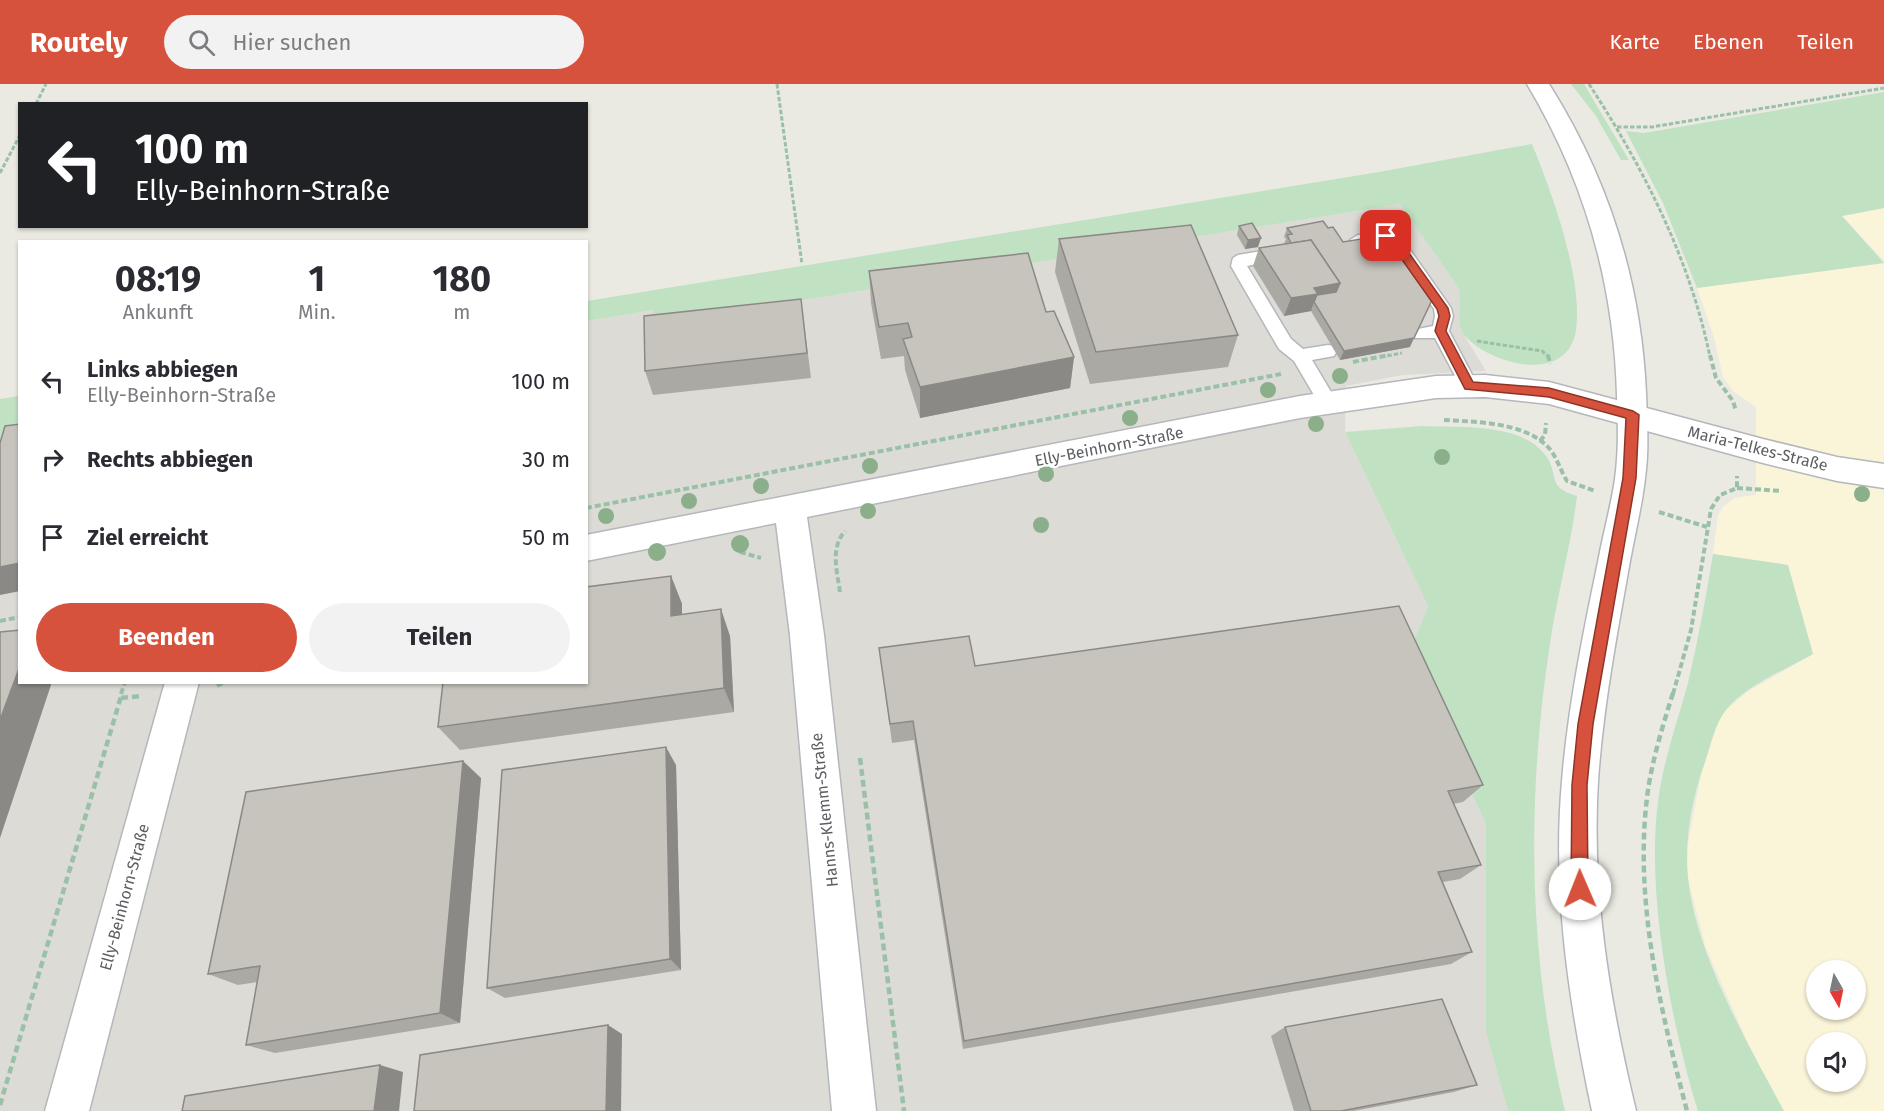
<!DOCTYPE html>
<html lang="de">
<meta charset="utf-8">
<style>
:root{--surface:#fff;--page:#f2f2f3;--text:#2b2b33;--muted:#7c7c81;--accent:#d7523c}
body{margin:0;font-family:"Fira Sans",sans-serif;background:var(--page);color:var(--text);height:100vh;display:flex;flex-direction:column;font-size:22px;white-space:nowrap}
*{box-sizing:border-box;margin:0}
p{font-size:20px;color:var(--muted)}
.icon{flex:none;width:33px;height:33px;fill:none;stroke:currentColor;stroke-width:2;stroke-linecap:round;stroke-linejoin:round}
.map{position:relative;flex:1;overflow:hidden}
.side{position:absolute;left:18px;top:156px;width:570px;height:444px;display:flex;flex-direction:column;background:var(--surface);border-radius:0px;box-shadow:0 2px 4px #0004}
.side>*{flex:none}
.banner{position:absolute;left:18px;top:18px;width:570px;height:126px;border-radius:0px;box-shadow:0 2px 4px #0004;background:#202124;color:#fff;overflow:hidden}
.needle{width:39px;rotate:171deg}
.buttons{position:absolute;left:1806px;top:876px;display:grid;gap:12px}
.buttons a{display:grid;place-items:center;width:60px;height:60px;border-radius:50%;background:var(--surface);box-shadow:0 2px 4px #0004;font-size:30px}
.pin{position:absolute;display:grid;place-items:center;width:51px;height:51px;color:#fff;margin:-26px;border-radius:12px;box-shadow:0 3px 9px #0006}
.me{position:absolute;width:66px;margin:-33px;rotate:359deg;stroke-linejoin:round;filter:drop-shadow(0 0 4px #0008)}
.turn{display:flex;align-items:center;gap:21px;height:126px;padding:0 18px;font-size:27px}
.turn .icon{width:78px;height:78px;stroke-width:2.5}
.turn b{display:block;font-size:42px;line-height:51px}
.eta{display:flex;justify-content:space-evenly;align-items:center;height:102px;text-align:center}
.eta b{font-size:36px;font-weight:700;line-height:42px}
.cta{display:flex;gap:12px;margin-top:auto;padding:12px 18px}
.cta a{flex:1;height:69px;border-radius:36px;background:var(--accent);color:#fff;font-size:24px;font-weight:700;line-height:69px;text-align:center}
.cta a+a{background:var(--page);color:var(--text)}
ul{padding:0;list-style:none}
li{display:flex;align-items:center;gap:18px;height:78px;padding:0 18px}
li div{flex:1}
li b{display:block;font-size:22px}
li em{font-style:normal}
header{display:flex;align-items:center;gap:36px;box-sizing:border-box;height:84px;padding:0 30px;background:var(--accent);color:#fff}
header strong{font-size:28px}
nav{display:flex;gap:33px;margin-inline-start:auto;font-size:21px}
.search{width:420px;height:54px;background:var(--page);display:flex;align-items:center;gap:15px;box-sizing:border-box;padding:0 21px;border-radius:33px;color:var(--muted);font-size:22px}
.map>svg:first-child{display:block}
.commercial{fill:#faf4d8;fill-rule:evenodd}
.industrial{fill:#dddbd6}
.green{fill:#c0e1c2}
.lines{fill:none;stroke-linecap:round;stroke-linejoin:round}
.service-casing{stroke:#b4b7bb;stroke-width:3}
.minor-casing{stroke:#b4b7bb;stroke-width:3}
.secondary-casing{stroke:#b3b6bb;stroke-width:3}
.path-far2{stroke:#9ac1a8;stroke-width:3;stroke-dasharray:4.5 2;stroke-linecap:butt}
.path-far1{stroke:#9ac1a8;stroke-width:4;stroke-dasharray:6 3;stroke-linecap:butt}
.path{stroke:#9ac1a8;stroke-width:4.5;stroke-dasharray:7 4;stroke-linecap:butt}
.service{fill:#fff;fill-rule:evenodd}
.minor{fill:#fff;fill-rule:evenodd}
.secondary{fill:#fff;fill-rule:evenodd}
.tree{fill:#8baf8b}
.wall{fill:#aba9a3}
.shaded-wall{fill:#8b8985}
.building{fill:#c7c4be;stroke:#8b8985;stroke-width:1.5}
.route{fill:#d7523c;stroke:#8c3527;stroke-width:1.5}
.labels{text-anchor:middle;stroke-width:4.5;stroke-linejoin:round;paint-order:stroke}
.street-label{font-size:16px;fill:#5a5d61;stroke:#fff}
</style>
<header>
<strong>Routely</strong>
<div class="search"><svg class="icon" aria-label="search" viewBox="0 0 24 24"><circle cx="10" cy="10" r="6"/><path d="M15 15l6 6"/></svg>Hier suchen</div>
<nav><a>Karte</a><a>Ebenen</a><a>Teilen</a></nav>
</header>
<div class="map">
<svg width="1884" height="1027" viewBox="0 0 1884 1027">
<rect width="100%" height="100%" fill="#ebeae2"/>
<g class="commercial">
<polygon points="1884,124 1884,177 1842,132"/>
<path d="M1884 179V1027H1784L1750 964 1706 864 1687 792 1688 760 1701 690 1719 636 1726 626 1747 608 1813 570 1788 481 1713 470 1718 432 1722 424 1734 414 1756 411V323L1734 308 1723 293 1714 253 1697 204ZM1816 886H1856V926H1816ZM1816 958H1856V998H1816Z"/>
</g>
<polygon class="industrial" points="1400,120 1458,203 1462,214 1461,246 1486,287 1403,291 1346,302 1345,348 1428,522 1408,572 1486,740 1486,948 1508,1027 0,1027 0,389 19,358 20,598 586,598 587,237 653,226 655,240"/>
<g class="green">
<polygon points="1571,0 1584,0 1629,76 1621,76 1596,32"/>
<polygon points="1884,8 1884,124 1842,132 1884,179 1697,204 1663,119 1626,47 1644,49"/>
<path d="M1532 60C1552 109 1583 193 1576 246 1568 301 1491 281 1465 252 1454 240 1464 218 1458 203L1400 120 654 240 653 226 587 237V217L1379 88Z"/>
<polygon points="19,312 19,358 0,389 0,315"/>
<path d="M1422 342C1458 344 1516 338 1543 368 1562 390 1543 402 1577 412 1571 462 1557 511 1550 560 1526 715 1528 875 1565 1027H1508L1486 948V740L1408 572 1428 522 1345 348Z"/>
<path d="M1713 470 1788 481 1813 570C1785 586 1746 601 1726 626 1714 641 1710 664 1704 681 1692 715 1684 757 1688 793 1695 869 1748 960 1784 1027H1698C1671 940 1646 808 1658 718 1663 677 1677 639 1688 599 1698 556 1706 513 1713 470Z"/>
</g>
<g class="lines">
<g class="service-casing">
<g id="service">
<polygon points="1386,147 1401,153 1451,224 1453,232 1449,247 1478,302 1475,307 1463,307 1435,254 1413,254 1410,250 1413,246 1433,242 1435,232 1434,225 1389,161 1384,158 1358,161 1350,156 1358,151"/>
<polygon points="1285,163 1293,169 1291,173 1247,182 1291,255 1303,265 1328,261 1334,262 1337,267 1334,272 1312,276 1337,318 1335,323 1321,323 1294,277 1279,265 1231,182 1233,174 1238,171"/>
</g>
</g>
<g class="minor-casing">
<g id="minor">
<polygon points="1485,291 1549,298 1763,355 1837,373 1884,380 1884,404 1837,397 1763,379 1549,320 1485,313 1436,314 1300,334 807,433 824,551 876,1027 832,1027 790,551 776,439 586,477 586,451 1300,312 1436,292"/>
<polygon points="165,598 199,598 89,1027 45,1027"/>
</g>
</g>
<g class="secondary-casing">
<path id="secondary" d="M1527 0H1549C1609 95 1641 198 1646 309 1647 337 1649 366 1645 394 1642 422 1635 449 1630 477 1617 550 1603 623 1598 697 1591 809 1610 919 1636 1027H1592C1569 918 1552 808 1562 697 1568 623 1583 550 1598 478 1603 450 1611 423 1615 395 1619 367 1618 339 1617 311 1614 199 1584 95 1527 0Z"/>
</g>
<g class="path-far2">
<polyline points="777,0 802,180"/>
<path d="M1589 0C1643 83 1690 175 1710 273"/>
<polyline points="36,20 46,0"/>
<polyline points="1617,43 1652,43 1884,4"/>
<polyline points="0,89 20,51"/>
<polyline points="1477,257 1542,267 1549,273"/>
<polyline points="1381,273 1402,269"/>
</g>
<g class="path-far1">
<polyline points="1548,271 1550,280"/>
<polyline points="1710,271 1716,294 1733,317 1736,327"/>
<polyline points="1353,278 1389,271"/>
<path d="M1444 336C1476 338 1521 338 1546 361 1556 370 1560 386 1567 397L1595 407"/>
<polyline points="1540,357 1545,351 1546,339"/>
<polyline points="1737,404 1782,407"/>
<polyline points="586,424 1281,290"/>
<polyline points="1659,428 1707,443"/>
<polyline points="740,468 761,474"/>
<path d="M840 508C837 487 830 464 845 447"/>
<polyline points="0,537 20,533"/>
<polyline points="217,602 225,598"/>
<polyline points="121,610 125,598"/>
<polyline points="1673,610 1691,546 1711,425 1720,411 1737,404 1737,392"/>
</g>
<g class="path">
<path d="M1673 609C1663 641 1653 673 1648 706 1633 813 1660 924 1687 1027"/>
<polyline points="121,614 141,612"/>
<polyline points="860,674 904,1027"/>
<polyline points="0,1021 122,609"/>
</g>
<use href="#service" class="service"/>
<use href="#minor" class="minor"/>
<use href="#secondary" class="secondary"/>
</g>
<g class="tree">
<circle cx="1340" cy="292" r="8"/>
<circle cx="1268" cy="306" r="8"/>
<circle cx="1130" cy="334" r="8"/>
<circle cx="1316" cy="340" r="8"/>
<circle cx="1442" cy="373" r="8"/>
<circle cx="870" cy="382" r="8"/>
<circle cx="1046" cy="390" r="8"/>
<circle cx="761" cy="402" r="8"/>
<circle cx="1862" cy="410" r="8"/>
<circle cx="689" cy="417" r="8"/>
<circle cx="868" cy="427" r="8"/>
<circle cx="606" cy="432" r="8"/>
<circle cx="1041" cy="441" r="8"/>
<circle cx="740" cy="460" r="9"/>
<circle cx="657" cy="468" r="9"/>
</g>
<g class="wall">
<polygon points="1239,142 1258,163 1245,165 1237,151"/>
<polygon points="1287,144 1410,263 1340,276 1311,227 1284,232 1253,182 1259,164 1284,160 1286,155 1284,153"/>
<polygon points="1059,155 1238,251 1228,283 1090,300 1055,188"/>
<polygon points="869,187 1046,228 1074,273 1070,304 920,334 905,286 904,272 881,275 871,219"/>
<polygon points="801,215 811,294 653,311 645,287"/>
<polygon points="671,492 682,520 682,530 730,552 734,628 460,666 438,643"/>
<polygon points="879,564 975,582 1483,701 1463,718 1453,720 1481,781 1460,795 1443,798 1472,868 1451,880 963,965 914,656 892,659"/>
<polygon points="676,681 681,886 505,914 487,904"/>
<polygon points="481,694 460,939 275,969 246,961 257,898 238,901 208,890"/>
<polygon points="1285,943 1477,1001 1454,1008 1354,1027 1294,1027 1271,952"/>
</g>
<g class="shaded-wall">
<polygon points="1261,154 1258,163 1245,165 1248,156"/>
<polygon points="1340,199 1332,217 1314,218 1311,227 1284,232 1291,214 1314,204"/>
<polygon points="1414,254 1410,263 1340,276 1344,267"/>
<polygon points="1074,273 1070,304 920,334 920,303"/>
<polygon points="20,479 20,507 0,511 0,483"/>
<polygon points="671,492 682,520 682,558 671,532"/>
<polygon points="721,525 730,552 734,628 724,604"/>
<polygon points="20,582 20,598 52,598 0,754 0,636"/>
<polygon points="666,663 676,681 681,886 670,875"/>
<polygon points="463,677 481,694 460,939 440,929"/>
<polygon points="608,941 622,950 621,1027 606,1027"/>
<polygon points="380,981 403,988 399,1027 374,1027"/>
</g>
<g class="building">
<polygon points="1323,137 1328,144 1333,143 1343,158 1386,151 1432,216 1414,254 1344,267 1314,218 1317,211 1336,208 1340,199 1311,156 1291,159 1287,151 1292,150 1287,144"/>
<polygon points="1252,139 1261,154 1248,156 1239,142"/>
<polygon points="1191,141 1238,251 1096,268 1059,155"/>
<polygon points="1311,156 1340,199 1314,204 1318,210 1291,214 1259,164"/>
<polygon points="1028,169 1046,228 1054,227 1074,273 920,303 903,255 912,253 908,239 879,243 869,187"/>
<polygon points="801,215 807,269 645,287 644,232"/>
<polygon points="20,340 20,479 0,483 0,359 5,342"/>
<polygon points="671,492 671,532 721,525 724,604 438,643 443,598 586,598 586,503"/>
<polygon points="1399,522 1483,701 1448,707 1481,781 1438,788 1472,868 964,957 913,637 890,640 879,564 969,552 975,582"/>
<polygon points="20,546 20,582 0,636 0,548"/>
<polygon points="666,663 670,875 487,904 502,686"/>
<polygon points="463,677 440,929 246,961 260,882 208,890 246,708"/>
<polygon points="1442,915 1477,1001 1341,1027 1311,1027 1285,943"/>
<polygon points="608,941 606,1027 414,1027 420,971"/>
<polygon points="380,981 374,1027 182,1027 185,1012"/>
</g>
<polygon class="route" points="1386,149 1399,155 1448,224 1450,232 1446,247 1473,298 1549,304 1633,327 1639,331 1636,394 1593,640 1587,701 1588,805 1585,811 1580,813 1574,811 1571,805 1572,701 1578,640 1623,394 1626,334 1549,313 1465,305 1435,247 1439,232 1437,225 1391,160 1382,155 1382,150"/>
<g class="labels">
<g class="street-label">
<text transform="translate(1109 362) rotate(-11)" y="6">Elly-Beinhorn-Straße</text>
<text transform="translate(1758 364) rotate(14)" y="6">Maria-Telkes-Straße</text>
<text transform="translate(824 726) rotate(-96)" y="6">Hanns-Klemm-Straße</text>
<text transform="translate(124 813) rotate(-75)" y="6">Elly-Beinhorn-Straße</text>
</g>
</g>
</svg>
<div class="buttons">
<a><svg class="needle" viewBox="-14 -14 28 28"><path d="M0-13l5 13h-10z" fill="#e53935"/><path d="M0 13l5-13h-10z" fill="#7c7c81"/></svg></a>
<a><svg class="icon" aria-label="sound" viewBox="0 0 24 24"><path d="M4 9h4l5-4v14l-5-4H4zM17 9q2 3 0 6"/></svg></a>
</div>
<div class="pin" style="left:1386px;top:152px;background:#d93025"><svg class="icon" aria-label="arrive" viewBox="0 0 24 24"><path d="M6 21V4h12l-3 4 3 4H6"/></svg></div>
<svg class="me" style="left:1580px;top:805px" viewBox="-20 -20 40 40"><circle r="19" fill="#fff"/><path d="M0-13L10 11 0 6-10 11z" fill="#d7523c"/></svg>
<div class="banner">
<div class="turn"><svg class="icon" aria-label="left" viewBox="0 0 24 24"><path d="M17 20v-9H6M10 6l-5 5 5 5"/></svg><div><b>100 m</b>Elly-Beinhorn-Straße</div></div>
</div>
<section class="side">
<div class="eta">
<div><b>08:19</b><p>Ankunft</p></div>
<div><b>1</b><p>Min.</p></div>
<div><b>180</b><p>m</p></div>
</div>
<ul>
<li><svg class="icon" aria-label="left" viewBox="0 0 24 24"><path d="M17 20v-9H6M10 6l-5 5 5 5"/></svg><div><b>Links abbiegen</b><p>Elly-Beinhorn-Straße</p></div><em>100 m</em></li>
<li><svg class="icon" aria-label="right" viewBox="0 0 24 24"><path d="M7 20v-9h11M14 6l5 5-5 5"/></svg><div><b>Rechts abbiegen</b></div><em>30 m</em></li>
<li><svg class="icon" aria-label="arrive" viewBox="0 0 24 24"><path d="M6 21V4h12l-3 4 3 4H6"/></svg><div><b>Ziel erreicht</b></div><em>50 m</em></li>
</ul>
<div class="cta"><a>Beenden</a><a>Teilen</a></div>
</section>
</div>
